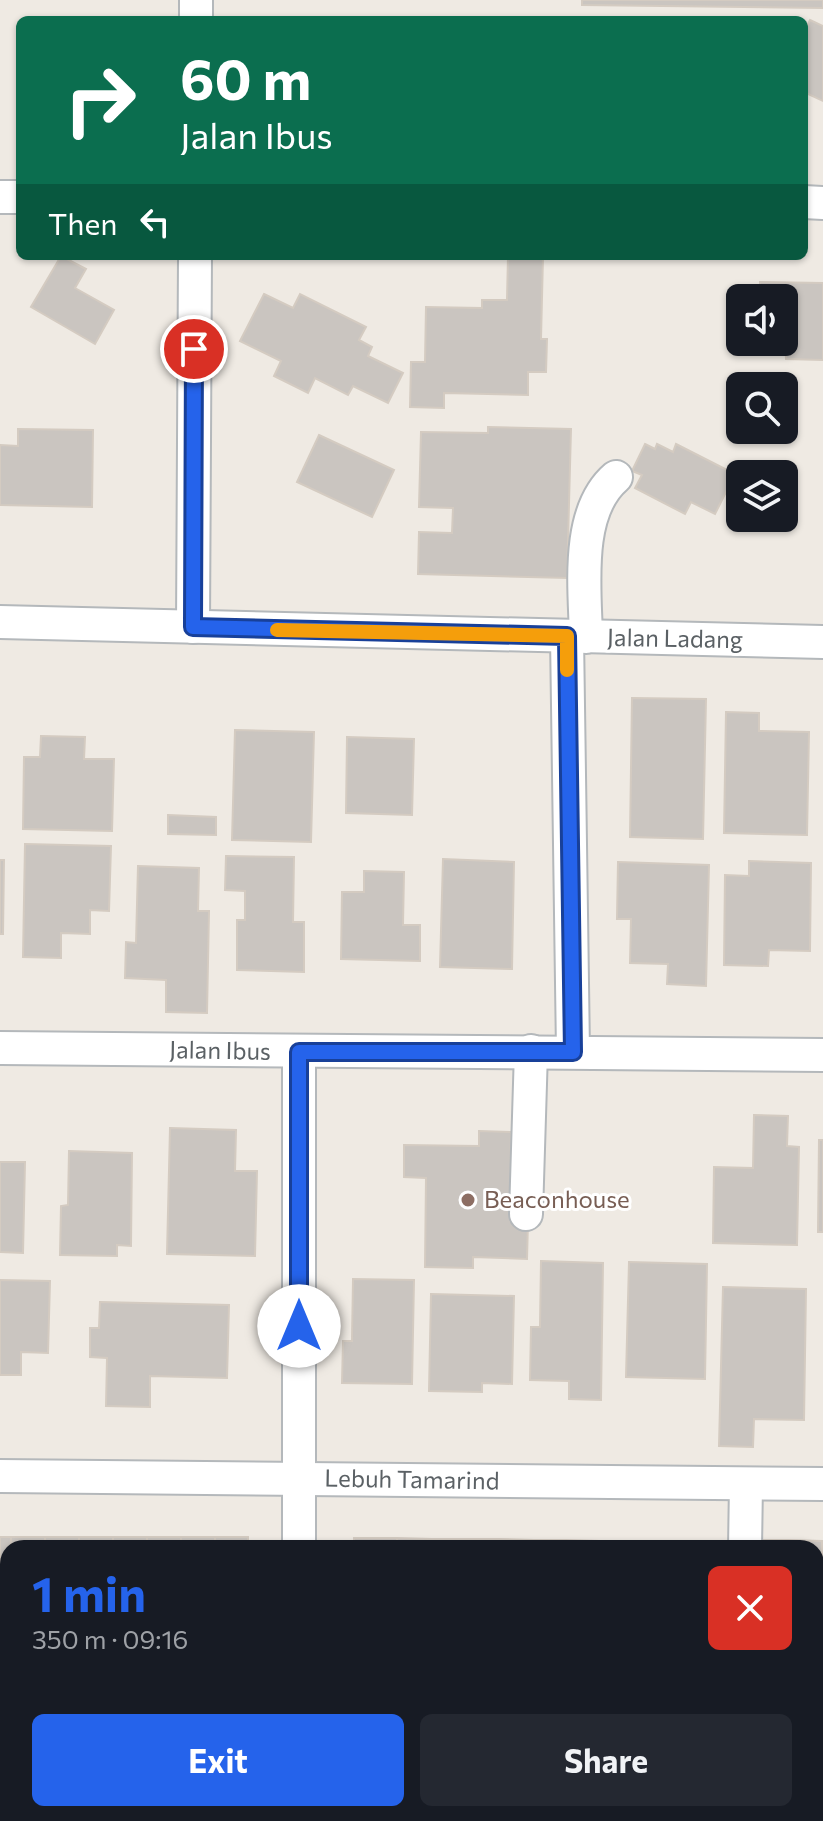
<!DOCTYPE html>
<meta charset="utf-8">
<style>
:root{--surface:#171b24;--page:#242831;--text:#f1f3f6;--muted:#9ea1a6;--accent:#2563eb}
body{margin:0;font-family:Commissioner,sans-serif;background:var(--page);color:var(--text);height:100vh;display:flex;flex-direction:column;font-size:30px;white-space:nowrap}
*{box-sizing:border-box;margin:0}
p{font-size:26px;color:var(--muted)}
.icon{flex:none;width:44px;height:44px;fill:none;stroke:currentColor;stroke-width:2;stroke-linecap:round;stroke-linejoin:round}
.map{position:relative;flex:1;overflow:hidden}
.details{position:absolute;left:0px;top:1540px;width:824px;height:282px;display:flex;flex-direction:column;background:var(--surface);border-radius:24px 24px 0 0;box-shadow:0 2px 6px #0004}
.details>*{flex:none}
.top-card{position:absolute;left:16px;top:16px;width:792px;height:244px;border-radius:12px;box-shadow:0 2px 6px #0004;background:#0b6e4f;color:#fff;overflow:hidden}
.buttons{position:absolute;left:726px;top:284px;display:grid;gap:16px}
.buttons a{display:grid;place-items:center;width:72px;height:72px;border-radius:12px;background:var(--surface);box-shadow:0 2px 6px #0004;font-size:40px}
.pin{position:absolute;display:grid;place-items:center;width:68px;height:68px;color:#fff;margin:-34px;border:4px solid #fff;border-radius:50%;box-shadow:0 2px 8px #0007}
.me{position:absolute;width:88px;margin:-44px;rotate:0deg;stroke-linejoin:round;filter:drop-shadow(0 0 6px #0008)}
.turn{display:flex;align-items:center;gap:28px;height:168px;padding:0 32px;font-size:36px}
.turn .icon{width:104px;height:104px;stroke-width:2.5}
.turn b{display:block;font-size:56px;line-height:68px}
.then{display:flex;align-items:center;height:76px;padding:0 32px;background:#0003;gap:16px;font-size:30px}
.round{display:grid;place-items:center;flex:none;width:84px;height:84px;border-radius:12px;background:var(--page)}
.head{display:flex;align-items:center;justify-content:space-between;height:136px;padding:0 32px}
h1{font-size:48px;font-weight:700;line-height:60px;color:var(--accent)}
.primary-button{display:flex;gap:16px;margin-top:auto;padding:16px 32px}
.primary-button a{flex:1;height:92px;border-radius:12px;background:var(--accent);color:#fff;font-size:32px;font-weight:700;line-height:92px;text-align:center}
.primary-button a+a{background:var(--page);color:var(--text)}
.map>svg:first-child{display:block}
.building{fill:#cac5c0;stroke:#d4cbc1;stroke-width:2}
.lines{fill:none;stroke-linecap:round;stroke-linejoin:round}
.minor-casing{stroke:#b4b8bb;stroke-width:36}
.minor{stroke:#fff;stroke-width:32}
.route-casing{stroke:#184099;stroke-width:20}
.route{stroke:#2563eb;stroke-width:14}
.slow{stroke:#f59e0b;stroke-width:14}
.education-dot{fill:#8d6e63;stroke:#fff;stroke-width:3}
.labels{text-anchor:middle;stroke-width:6;stroke-linejoin:round;paint-order:stroke}
.street-label{font-size:24px;fill:#5b6165;stroke:#fff}
.education-label{font-size:24px;fill:#785e54;stroke:#fff;text-anchor:start}
</style>
<div class="map">
<svg width="823" height="1821" viewBox="0 0 823 1821">
<rect width="100%" height="100%" fill="#efeae3"/>
<g class="building">
<polygon points="582,0 823,0 823,8 582,5"/>
<polygon points="810,20 823,26 823,101 804,92 804,32"/>
<polygon points="61,256 86,269 75,288 114,310 95,344 31,307"/>
<polygon points="508,256 543,256 541,339 547,339 546,372 528,372 528,395 444,393 444,408 410,407 411,362 425,362 426,307 482,308 482,300 507,300"/>
<polygon points="760,282 823,283 823,360 786,359 784,298 760,298"/>
<polygon points="264,294 293,308 300,294 366,327 359,340 372,347 368,356 403,373 388,403 353,386 348,395 315,378 308,393 274,376 281,361 240,341"/>
<polygon points="488,427 571,429 567,578 418,574 419,532 452,533 453,508 419,507 421,432 488,433"/>
<polygon points="18,429 93,430 92,507 0,505 0,445 18,446"/>
<polygon points="319,435 394,470 372,517 297,482"/>
<polygon points="645,444 655,449 657,444 673,452 676,444 735,474 715,514 691,502 685,514 635,488 642,475 632,471"/>
<polygon points="632,698 706,699 703,839 630,837"/>
<polygon points="726,712 759,713 759,731 809,732 807,835 724,833"/>
<polygon points="235,730 314,732 311,842 232,840"/>
<polygon points="41,736 85,737 84,759 114,759 112,831 23,829 24,757 40,757"/>
<polygon points="347,737 414,739 412,815 346,813"/>
<polygon points="168,815 216,817 216,835 168,834"/>
<polygon points="25,844 111,846 109,911 90,910 90,934 61,933 61,958 23,957"/>
<polygon points="226,856 294,857 293,922 304,922 304,972 237,970 237,920 245,920 245,891 225,890"/>
<polygon points="443,859 514,862 512,969 440,967"/>
<polygon points="0,860 4,860 3,934 0,934"/>
<polygon points="749,861 811,863 810,951 769,950 768,966 724,965 725,875 749,876"/>
<polygon points="618,862 709,865 706,986 667,984 668,964 630,963 631,919 617,919"/>
<polygon points="138,866 199,868 198,911 209,911 207,1013 166,1012 166,980 125,978 126,942 136,943"/>
<polygon points="364,871 404,872 403,925 420,925 420,961 341,959 342,892 364,892"/>
<polygon points="754,1115 788,1116 787,1146 799,1147 797,1245 713,1243 714,1167 753,1168"/>
<polygon points="170,1128 236,1130 235,1171 257,1171 255,1256 167,1254"/>
<polygon points="479,1131 511,1132 510,1221 528,1222 527,1259 473,1257 473,1268 425,1267 426,1178 404,1177 404,1145 479,1146"/>
<polygon points="819,1140 823,1140 823,1232 818,1232"/>
<polygon points="69,1151 132,1153 131,1246 117,1245 117,1256 60,1255 61,1206 68,1205"/>
<polygon points="0,1162 25,1162 23,1253 0,1252"/>
<polygon points="541,1261 603,1263 601,1400 569,1399 569,1381 530,1380 531,1327 540,1327"/>
<polygon points="629,1262 707,1264 705,1379 626,1377"/>
<polygon points="353,1279 414,1280 412,1384 342,1383 343,1341 352,1341"/>
<polygon points="0,1280 50,1281 48,1353 21,1352 21,1375 0,1375"/>
<polygon points="723,1287 806,1289 804,1420 754,1419 753,1447 719,1446"/>
<polygon points="431,1294 514,1296 512,1384 482,1383 482,1392 429,1391"/>
<polygon points="100,1302 229,1305 227,1378 150,1376 150,1407 106,1406 107,1358 90,1357 90,1328 99,1328"/>
<polygon points="0,1537 11,1537 8,1602 0,1602"/>
<rect x="11" y="1537" width="34" height="11"/>
<rect x="45" y="1537" width="34" height="11"/>
<rect x="79" y="1537" width="34" height="11"/>
<rect x="113" y="1537" width="34" height="11"/>
<rect x="147" y="1537" width="34" height="11"/>
<rect x="181" y="1537" width="34" height="11"/>
<rect x="215" y="1537" width="33" height="11"/>
<rect x="354" y="1538" width="43" height="10"/>
<polygon points="397,1538 431,1539 431,1548 397,1548"/>
<rect x="431" y="1539" width="34" height="9"/>
<rect x="465" y="1539" width="33" height="9"/>
<polygon points="498,1539 533,1540 532,1548 498,1548"/>
<polygon points="533,1540 566,1540 566,1548 532,1548"/>
<polygon points="566,1540 600,1541 600,1548 566,1548"/>
<rect x="754" y="1540" width="34" height="8"/>
<polygon points="788,1540 822,1541 822,1599 816,1599 816,1548 788,1548"/>
<rect x="600" y="1541" width="34" height="7"/>
<polygon points="634,1541 668,1542 668,1548 634,1548"/>
<rect x="668" y="1542" width="34" height="6"/>
<rect x="702" y="1542" width="34" height="6"/>
<rect x="0" y="1635" width="8" height="61"/>
<polygon points="816,1640 821,1640 820,1706 816,1706"/>
<polygon points="350,1814 384,1815 384,1821 350,1821"/>
<rect x="384" y="1815" width="35" height="6"/>
<rect x="419" y="1815" width="33" height="6"/>
<rect x="452" y="1815" width="34" height="6"/>
<polygon points="486,1815 520,1816 521,1821 486,1821"/>
<polygon points="555,1815 555,1821 521,1821 520,1816"/>
<polygon points="555,1815 589,1816 589,1821 555,1821"/>
<rect x="589" y="1816" width="34" height="5"/>
<rect x="623" y="1816" width="34" height="5"/>
</g>
<g class="lines">
<g class="minor-casing">
<g id="minor">
<polyline points="196,20 196,0"/>
<polyline points="0,197 20,197"/>
<polyline points="804,202 823,203"/>
<polyline points="0,622 823,642"/>
<polyline points="193,627 195,256"/>
<polyline points="567,636 573,1052"/>
<path d="M586 637C585 589 575 512 616 477"/>
<polyline points="0,1048 823,1055"/>
<polyline points="526,1214 531,1051"/>
<polyline points="0,1476 823,1484"/>
<polyline points="299,1548 299,1052"/>
<polyline points="745,1548 746,1484"/>
<polyline points="0,1607 8,1607"/>
<polyline points="816,1621 823,1621"/>
<polyline points="0,1746 8,1746"/>
<polyline points="816,1760 823,1760"/>
<polyline points="0,1812 7,1821"/>
<polyline points="299,1821 299,1814"/>
<polyline points="740,1821 740,1814"/>
</g>
</g>
<use href="#minor" class="minor"/>
</g>
<g class="lines">
<g class="route-casing">
<polyline id="route" points="194,349 193,627 567,636 573,1052 299,1052 299,1326"/>
</g>
<use href="#route" class="route"/>
<polyline class="slow" points="277,630 567,636 567,670"/>
</g>
<circle class="education-dot" cx="468" cy="1200" r="8"/>
<g class="labels">
<g class="street-label">
<text transform="translate(675 639) rotate(1)" y="8">Jalan Ladang</text>
<text transform="translate(220 1051) rotate(1)" y="8">Jalan Ibus</text>
<text transform="translate(412 1480) rotate(1)" y="8">Lebuh Tamarind</text>
</g>
<g class="education-label">
<text x="484" y="1208">Beaconhouse</text>
</g>
</g>
</svg>
<div class="buttons">
<a><svg class="icon" aria-label="sound" viewBox="0 0 24 24"><path d="M4 9h4l5-4v14l-5-4H4zM17 9q2 3 0 6"/></svg></a>
<a><svg class="icon" aria-label="search" viewBox="0 0 24 24"><circle cx="10" cy="10" r="6"/><path d="M15 15l6 6"/></svg></a>
<a><svg class="icon" aria-label="layers" viewBox="0 0 24 24"><path d="M12 4l9 5-9 5-9-5zM3 14l9 5 9-5"/></svg></a>
</div>
<div class="pin" style="left:194px;top:349px;background:#d93025"><svg class="icon" aria-label="arrive" viewBox="0 0 24 24"><path d="M6 21V4h12l-3 4 3 4H6"/></svg></div>
<svg class="me" style="left:299px;top:1326px" viewBox="-20 -20 40 40"><circle r="19" fill="#fff"/><path d="M0-13L10 11 0 6-10 11z" fill="#2563eb"/></svg>
<div class="top-card">
<div class="turn"><svg class="icon" aria-label="right" viewBox="0 0 24 24"><path d="M7 20v-9h11M14 6l5 5-5 5"/></svg><div><b>60 m</b>Jalan Ibus</div></div>
<div class="then">Then<svg class="icon" aria-label="left" viewBox="0 0 24 24"><path d="M17 20v-9H6M10 6l-5 5 5 5"/></svg></div>
</div>
<section class="details">
<div class="head"><div><h1>1 min</h1><p>350 m · 09:16</p></div><a class="round" style="background:#d93025;color:#fff"><svg class="icon" aria-label="close" viewBox="0 0 24 24"><path d="M6 6l12 12M18 6L6 18"/></svg></a></div>
<div class="primary-button"><a>Exit</a><a>Share</a></div>
</section>
</div>
